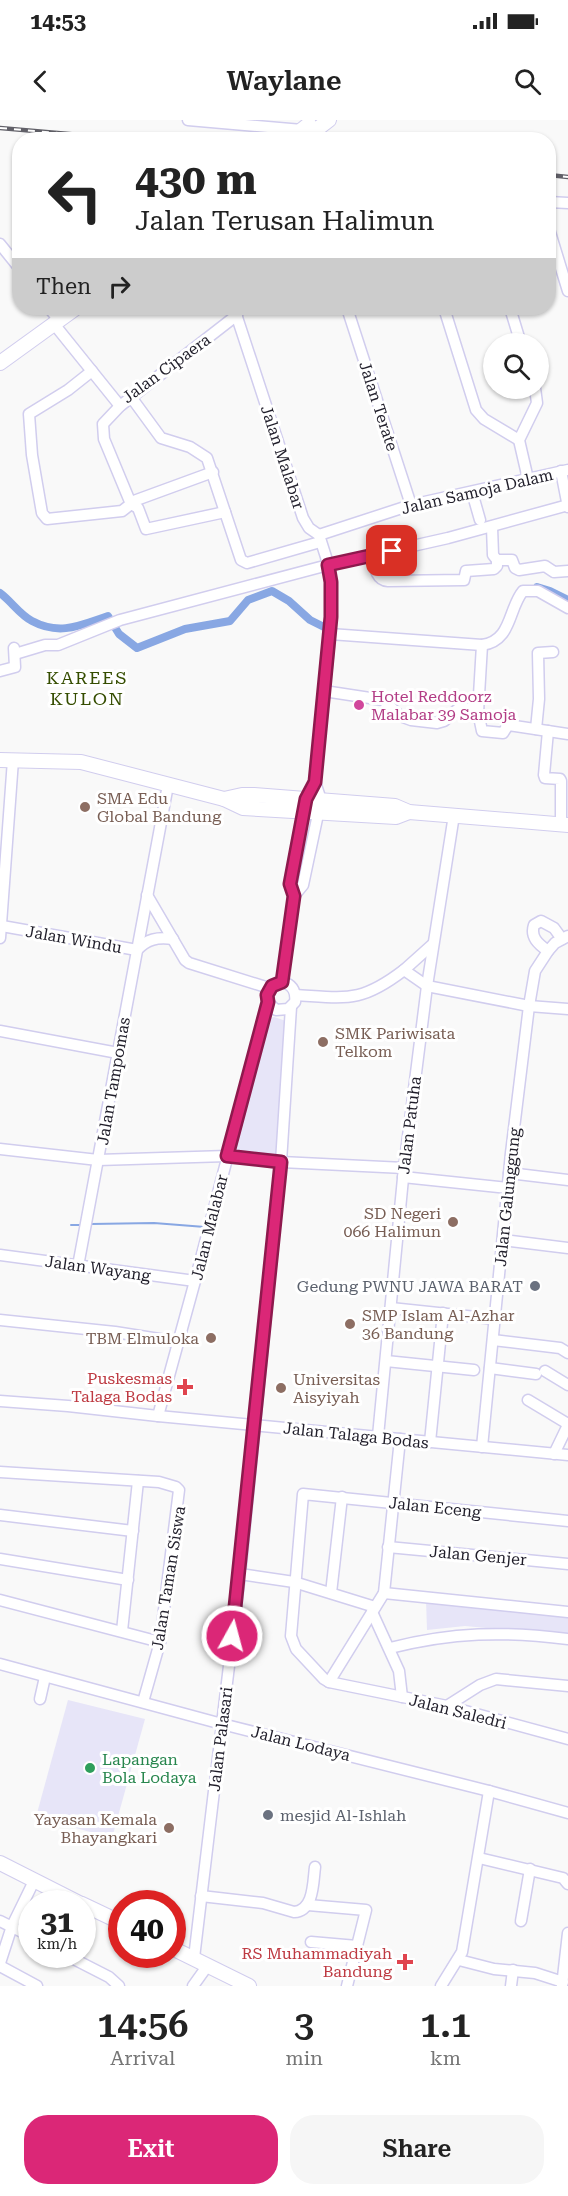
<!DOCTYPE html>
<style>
:root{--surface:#fff;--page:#f6f6f6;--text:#222;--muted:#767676;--accent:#db2777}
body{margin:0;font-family:"Roboto Serif",serif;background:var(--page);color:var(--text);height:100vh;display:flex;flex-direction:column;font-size:22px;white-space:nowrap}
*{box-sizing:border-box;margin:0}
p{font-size:20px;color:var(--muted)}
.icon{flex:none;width:33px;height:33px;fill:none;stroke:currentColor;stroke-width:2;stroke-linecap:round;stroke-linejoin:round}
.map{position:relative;height:1866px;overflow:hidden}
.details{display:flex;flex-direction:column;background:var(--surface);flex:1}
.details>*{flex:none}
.guide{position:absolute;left:12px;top:12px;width:544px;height:183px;border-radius:24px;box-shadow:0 2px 4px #0004;background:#fff;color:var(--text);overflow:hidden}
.tools{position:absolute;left:483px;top:213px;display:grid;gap:12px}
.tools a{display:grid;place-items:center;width:66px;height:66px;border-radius:50%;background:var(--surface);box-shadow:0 2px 4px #0004;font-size:30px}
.speed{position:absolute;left:18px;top:1770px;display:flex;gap:12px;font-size:30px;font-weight:700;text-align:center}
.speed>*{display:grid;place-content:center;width:78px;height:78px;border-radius:50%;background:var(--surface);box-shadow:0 2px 4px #0004;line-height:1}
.speed small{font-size:15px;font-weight:400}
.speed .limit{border:9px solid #d22;background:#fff;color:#111}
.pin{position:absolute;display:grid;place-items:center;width:51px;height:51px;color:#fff;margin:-26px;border-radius:12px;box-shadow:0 3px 9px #0006}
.me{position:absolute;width:66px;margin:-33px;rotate:7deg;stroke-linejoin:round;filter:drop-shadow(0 0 4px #0008)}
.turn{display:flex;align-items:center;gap:21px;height:126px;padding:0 24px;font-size:27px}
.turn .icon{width:78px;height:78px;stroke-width:2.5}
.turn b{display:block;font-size:42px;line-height:51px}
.then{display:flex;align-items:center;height:57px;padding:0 24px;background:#0003;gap:12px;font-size:22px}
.eta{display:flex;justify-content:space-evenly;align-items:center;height:102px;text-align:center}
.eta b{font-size:36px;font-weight:600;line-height:42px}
.primary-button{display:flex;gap:12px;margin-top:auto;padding:12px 24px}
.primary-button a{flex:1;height:69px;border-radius:24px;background:var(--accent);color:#fff;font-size:24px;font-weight:600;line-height:69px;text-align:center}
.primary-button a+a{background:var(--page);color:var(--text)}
.status{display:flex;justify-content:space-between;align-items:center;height:42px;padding:0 30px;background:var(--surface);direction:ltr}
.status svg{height:16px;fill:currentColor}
header{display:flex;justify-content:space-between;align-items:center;height:78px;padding:0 24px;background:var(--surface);font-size:27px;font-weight:600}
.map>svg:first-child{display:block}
.green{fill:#e7e5f8}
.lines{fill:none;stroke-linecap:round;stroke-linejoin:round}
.stream{stroke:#88a7e3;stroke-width:2}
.canal{stroke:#88a7e3;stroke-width:8}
.minor-casing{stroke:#d1cdee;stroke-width:13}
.major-casing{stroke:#d1cdee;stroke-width:16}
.minor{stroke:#fff;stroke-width:10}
.major{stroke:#fff;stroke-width:14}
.rail-casing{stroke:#616068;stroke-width:4.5}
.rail{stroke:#fff;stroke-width:2;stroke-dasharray:7;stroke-linecap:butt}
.route-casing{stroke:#8e194d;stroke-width:15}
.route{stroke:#db2777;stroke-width:10}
.hotel-dot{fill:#d1479c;stroke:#fff;stroke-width:2}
.education-dot{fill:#8d6e63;stroke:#fff;stroke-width:2}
.worship-dot{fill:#6b7280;stroke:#fff;stroke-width:2}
.health-dot{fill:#e0444e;stroke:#fff;stroke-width:2}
.leisure-dot{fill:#2e9e5b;stroke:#fff;stroke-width:2}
.labels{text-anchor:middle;stroke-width:6;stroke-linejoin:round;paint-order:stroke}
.street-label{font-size:16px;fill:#201e2a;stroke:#fff}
.hotel-label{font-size:16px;fill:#b23c85;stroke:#fff;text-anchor:start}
.education-label{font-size:16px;fill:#785e54;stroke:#fff;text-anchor:start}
.worship-label{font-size:16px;fill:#5b616d;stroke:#fff;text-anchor:end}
.health-label{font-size:16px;fill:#be3a42;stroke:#fff;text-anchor:end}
.leisure-label{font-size:16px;fill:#27864d;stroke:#fff;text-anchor:start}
.neighbourhood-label{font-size:18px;letter-spacing:1.5px;fill:#354d00;stroke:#fff}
</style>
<div class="status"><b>14:53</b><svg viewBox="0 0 49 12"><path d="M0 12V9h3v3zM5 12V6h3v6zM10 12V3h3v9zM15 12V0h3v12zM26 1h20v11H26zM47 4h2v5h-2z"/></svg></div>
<header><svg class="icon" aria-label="back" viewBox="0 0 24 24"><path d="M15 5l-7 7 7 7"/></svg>Waylane<svg class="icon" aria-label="search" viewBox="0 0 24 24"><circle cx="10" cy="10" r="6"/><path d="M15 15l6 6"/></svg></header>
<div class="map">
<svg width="568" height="1866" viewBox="0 0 568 1866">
<rect width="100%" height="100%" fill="#f9f9f9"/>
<g class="green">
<polygon points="274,897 286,901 277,1038 231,1032 256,905 262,900"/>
<polygon points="426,1480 568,1491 568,1516 465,1506 427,1510"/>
<polygon points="68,1580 145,1599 112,1718 36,1697"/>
</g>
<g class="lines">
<g class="stream">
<polyline points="91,1104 154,1103 205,1107"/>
<polyline points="71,1105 80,1105"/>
</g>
<g class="canal">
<polyline points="537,467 550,471 568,480"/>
<path d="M0 473C11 481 20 495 32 501 60 516 81 505 108 496L119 514 137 528 185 509 230 501 248 480 272 471 289 481 310 500 334 512"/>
</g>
<g class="minor-casing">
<g id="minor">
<polyline points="188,0 302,10"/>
<polyline points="549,82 568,83"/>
<polyline points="549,109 568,171"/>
<polyline points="0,124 20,149"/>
<polyline points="49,188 59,200"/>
<polyline points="234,188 303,398 309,408 319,415 326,437 331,462 330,515 315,662 321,680 303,765 294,776"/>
<polyline points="347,188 411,385"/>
<polyline points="444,188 476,290 484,299 519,320"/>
<polyline points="510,188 521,224"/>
<polyline points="54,204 120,286"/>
<polyline points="92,251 68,270 29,294 32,335 42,393 47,399 122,391 131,384"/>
<polyline points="131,277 161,318 190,327 207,338 241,440 247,443 320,422"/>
<polyline points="561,351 568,387"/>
<polyline points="528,359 519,320 537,283 535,268"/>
<polyline points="472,372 480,400"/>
<polyline points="131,382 213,352"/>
<polyline points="225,392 146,409 138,388 131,384 104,319 103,304 120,286 237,195"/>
<polyline points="492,407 493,435 497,440 512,440 515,448 519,450 545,446 554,452 568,451"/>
<polyline points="319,415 411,385 568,350"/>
<path d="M373 435C375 446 375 460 388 461L464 460 466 451 494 449 497 446V440"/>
<path d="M568 488 538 471H523C508 489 512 521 482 525L478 592 482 611 503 613 508 605 568 614"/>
<polyline points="330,514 482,525"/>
<polyline points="15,534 45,525 58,525 120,500 328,445 448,418 568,385"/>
<polyline points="0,551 15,547 14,528"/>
<polyline points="324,571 383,580 400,596 411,600 437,603 444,601 458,589 478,589"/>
<polyline points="536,609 539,579 538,533 553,532"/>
<polyline points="548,611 544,655 545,658 560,659 561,661 561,704"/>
<polyline points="147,775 185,840 189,843 269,868"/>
<path d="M2 806 137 830C147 819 157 817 173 819"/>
<polyline points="0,818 13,640"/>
<path d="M548 831C538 824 530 817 534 805L541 801 554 808 562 819"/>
<polyline points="404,850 433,824"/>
<polyline points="282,862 294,776 290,764 303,692 306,679 315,662"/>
<path d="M296 875C347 878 361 883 404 850L427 866 529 886 568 889"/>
<polyline points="0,911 118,933"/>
<polyline points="0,1029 98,1040 227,1036 281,1042 404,1048"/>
<polyline points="509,1053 568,1060"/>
<polyline points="403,1057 508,1068"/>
<polyline points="503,1120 568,1128"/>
<polyline points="0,1135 195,1161"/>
<polyline points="78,1146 168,665"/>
<polyline points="391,1188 495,1199"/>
<polyline points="0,1200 115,1212 178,1222"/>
<polyline points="493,1220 560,1228 568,1233"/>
<polyline points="386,1241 474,1250"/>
<polyline points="490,1248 536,1254"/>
<polyline points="545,1251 568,1265"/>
<polyline points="528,1280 568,1304"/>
<polyline points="0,1281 68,1286 158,1296 568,1335"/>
<path d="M158 1296 195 1161 268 882V871C278 855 298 863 295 882L288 889 276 890 268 882"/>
<polyline points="378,1316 404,1048 427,866 454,695"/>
<polyline points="430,1322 443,1193"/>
<polyline points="482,1327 511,1033 529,886 535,851 548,831 555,823 568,816"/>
<polyline points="554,1334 568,1305"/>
<polyline points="0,1352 159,1362 176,1367 179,1370 160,1522 143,1582"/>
<polyline points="0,1395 133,1411"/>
<polyline points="568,1401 303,1374 291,1516 296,1529 324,1559 329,1562 447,1586 568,1619"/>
<polyline points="388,1427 568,1444"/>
<polyline points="0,1439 128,1460"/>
<polyline points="240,1454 294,1462 375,1487"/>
<polyline points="331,1473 342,1377"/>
<polyline points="384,1473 568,1492"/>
<polyline points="0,1480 160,1522"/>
<polyline points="372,1492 399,1551 402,1577"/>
<polyline points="122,1511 138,1361"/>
<path d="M390 1528C453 1512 503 1511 568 1519"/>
<polyline points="0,1544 222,1604 489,1671 568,1693"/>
<polyline points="329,1562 384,1473 400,1319"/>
<polyline points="40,1579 45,1557"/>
<polyline points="447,1586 480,1565 496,1559 568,1566"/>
<polyline points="479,1738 563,1758 568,1764"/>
<path d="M201 1776 263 1783 294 1792C314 1791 313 1762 315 1747"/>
<polyline points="308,1785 366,1790 347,1866"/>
<polyline points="0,1801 32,1817"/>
<polyline points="521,1801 530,1749"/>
<polyline points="311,1822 357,1826"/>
<polyline points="64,1834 109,1857 119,1866"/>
<polyline points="194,1838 240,1454 281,1042 291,887"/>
<polyline points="459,1840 494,1849 535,1853 563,1862"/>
<polyline points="0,1843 12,1806 34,1761"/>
<polyline points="0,1846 37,1866"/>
<polyline points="193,1866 208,1845"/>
<polyline points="441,1866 462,1832 489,1671"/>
<polyline points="511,1866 513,1850"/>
<polyline points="562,1866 568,1813"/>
</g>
</g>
<g class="major-casing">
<g id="major">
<polyline points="289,20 309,4"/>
<polyline points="303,20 329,0"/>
<polyline points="0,243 76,188"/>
<polyline points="0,640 81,642 224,679 243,688 396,697 409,692"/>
<polyline points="224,679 242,675 254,675 395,686 409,692 568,705"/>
<polyline points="0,1743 81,1784"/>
<polyline points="82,1784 122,1803"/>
<polyline points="172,1828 249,1866"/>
</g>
</g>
<use href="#minor" class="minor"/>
<use href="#major" class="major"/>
<g class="rail-casing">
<g id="rail">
<polyline points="0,8 138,20"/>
<polyline points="549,55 568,57"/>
</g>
</g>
<use href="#rail" class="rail"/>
</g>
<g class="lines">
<g class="route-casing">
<polyline id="route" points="232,1516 281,1042 227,1036 268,882 267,875 272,866 282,862 294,776 290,764 306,679 315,662 331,497 331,462 328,445 392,431"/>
</g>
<use href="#route" class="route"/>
</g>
<circle class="hotel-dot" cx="359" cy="585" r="6"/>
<g class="education-dot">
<circle cx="85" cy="687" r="6"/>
<circle cx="323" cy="922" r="6"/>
<circle cx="453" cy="1102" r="6"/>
<circle cx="350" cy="1204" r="6"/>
<circle cx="211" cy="1218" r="6"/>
<circle cx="281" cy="1268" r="6"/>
<circle cx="169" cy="1708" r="6"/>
</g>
<g class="worship-dot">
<circle cx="535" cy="1166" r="6"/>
<circle cx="268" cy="1695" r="6"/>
</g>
<g class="health-dot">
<path d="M182 1258h6v6h6v6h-6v6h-6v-6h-6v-6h6z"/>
<path d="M402 1833h6v6h6v6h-6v6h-6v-6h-6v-6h6z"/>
</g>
<circle class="leisure-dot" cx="90" cy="1648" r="6"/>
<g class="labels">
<g class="street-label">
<text transform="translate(166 248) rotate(-36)" y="6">Jalan Cipaera</text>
<text transform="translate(379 286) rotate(72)" y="6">Jalan Terate</text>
<text transform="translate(283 337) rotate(72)" y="6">Jalan Malabar</text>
<text transform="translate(477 371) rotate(-13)" y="6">Jalan Samoja Dalam</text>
<text transform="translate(74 819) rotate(10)" y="6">Jalan Windu</text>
<text transform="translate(113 961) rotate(-80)" y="6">Jalan Tampomas</text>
<text transform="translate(409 1005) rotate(-83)" y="6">Jalan Patuha</text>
<text transform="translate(507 1077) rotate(-84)" y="6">Jalan Galunggung</text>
<text transform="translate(209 1107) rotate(-76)" y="6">Jalan Malabar</text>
<text transform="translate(98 1148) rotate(8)" y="6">Jalan Wayang</text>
<text transform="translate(356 1315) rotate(6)" y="6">Jalan Talaga Bodas</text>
<text transform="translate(435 1387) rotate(6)" y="6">Jalan Eceng</text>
<text transform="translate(478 1435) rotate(5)" y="6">Jalan Genjer</text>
<text transform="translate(168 1458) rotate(-81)" y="6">Jalan Taman Siswa</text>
<text transform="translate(458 1591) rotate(14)" y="6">Jalan Saledri</text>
<text transform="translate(220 1619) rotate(-83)" y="6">Jalan Palasari</text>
<text transform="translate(301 1623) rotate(14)" y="6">Jalan Lodaya</text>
</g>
<g class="hotel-label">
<text x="371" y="582">Hotel Reddoorz<tspan x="371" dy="18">Malabar 39 Samoja</tspan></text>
</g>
<g class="education-label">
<text x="97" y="684">SMA Edu<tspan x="97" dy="18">Global Bandung</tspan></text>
<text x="335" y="919">SMK Pariwisata<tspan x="335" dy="18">Telkom</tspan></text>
<text x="441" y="1099" text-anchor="end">SD Negeri<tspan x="441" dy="18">066 Halimun</tspan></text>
<text x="362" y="1201">SMP Islam Al-Azhar<tspan x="362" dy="18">36 Bandung</tspan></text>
<text x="199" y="1224" text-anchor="end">TBM Elmuloka</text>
<text x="293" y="1265">Universitas<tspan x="293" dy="18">Aisyiyah</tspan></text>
<text x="157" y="1705" text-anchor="end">Yayasan Kemala<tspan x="157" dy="18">Bhayangkari</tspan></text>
</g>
<g class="worship-label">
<text x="523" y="1172">Gedung PWNU JAWA BARAT</text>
<text x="280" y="1701" text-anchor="start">mesjid Al-Ishlah</text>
</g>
<g class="health-label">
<text x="172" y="1264">Puskesmas<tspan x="172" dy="18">Talaga Bodas</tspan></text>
<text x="392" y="1839">RS Muhammadiyah<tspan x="392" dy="18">Bandung</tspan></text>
</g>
<g class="leisure-label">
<text x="102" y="1645">Lapangan<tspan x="102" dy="18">Bola Lodaya</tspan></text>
</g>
<g class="neighbourhood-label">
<text x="87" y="564">KAREES<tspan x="87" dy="21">KULON</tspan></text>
</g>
</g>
</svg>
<div class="tools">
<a><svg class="icon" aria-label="search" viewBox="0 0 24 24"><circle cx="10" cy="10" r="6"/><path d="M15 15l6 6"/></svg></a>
</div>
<div class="speed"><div>31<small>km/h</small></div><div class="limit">40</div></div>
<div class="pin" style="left:392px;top:431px;background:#d93025"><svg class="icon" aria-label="arrive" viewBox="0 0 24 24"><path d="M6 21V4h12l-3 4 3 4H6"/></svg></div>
<svg class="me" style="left:232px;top:1516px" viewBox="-20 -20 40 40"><circle r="17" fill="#db2777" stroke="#fff" stroke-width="3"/><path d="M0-11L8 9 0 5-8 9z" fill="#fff"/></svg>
<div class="guide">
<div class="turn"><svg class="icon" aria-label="left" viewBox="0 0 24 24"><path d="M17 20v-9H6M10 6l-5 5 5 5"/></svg><div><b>430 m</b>Jalan Terusan Halimun</div></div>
<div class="then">Then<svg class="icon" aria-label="right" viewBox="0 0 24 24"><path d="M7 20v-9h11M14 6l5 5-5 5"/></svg></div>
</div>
</div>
<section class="details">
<div class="eta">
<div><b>14:56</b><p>Arrival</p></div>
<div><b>3</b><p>min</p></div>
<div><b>1.1</b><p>km</p></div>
</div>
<div class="primary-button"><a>Exit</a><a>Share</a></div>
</section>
